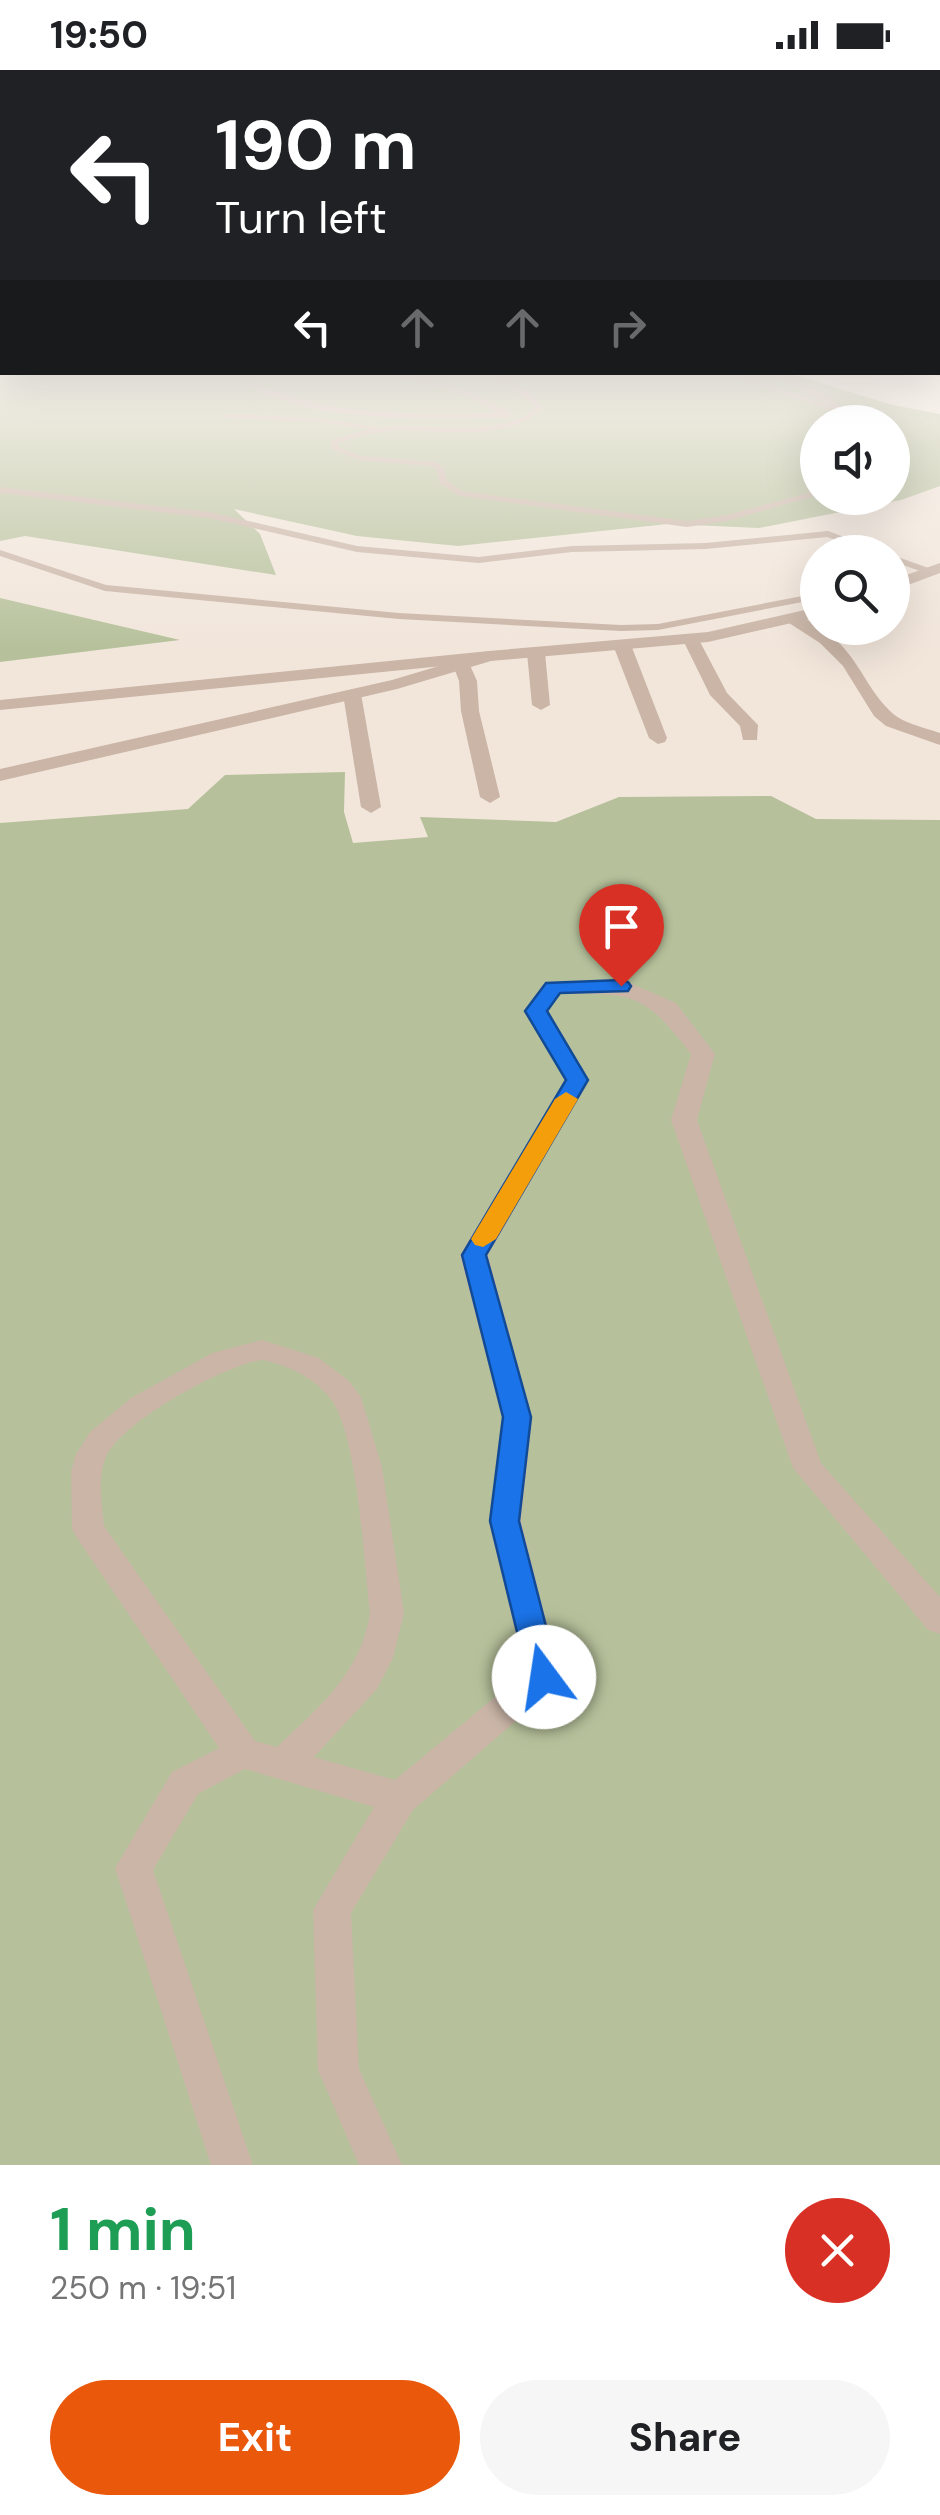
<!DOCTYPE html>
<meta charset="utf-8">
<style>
:root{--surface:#fff;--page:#f6f6f6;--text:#202124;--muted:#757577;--accent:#ea580c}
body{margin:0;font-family:"DM Sans",sans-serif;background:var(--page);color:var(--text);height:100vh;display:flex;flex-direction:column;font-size:38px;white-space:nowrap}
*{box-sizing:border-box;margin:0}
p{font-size:32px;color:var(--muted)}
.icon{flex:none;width:55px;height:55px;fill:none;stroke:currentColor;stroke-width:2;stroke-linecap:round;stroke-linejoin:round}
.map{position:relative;height:2095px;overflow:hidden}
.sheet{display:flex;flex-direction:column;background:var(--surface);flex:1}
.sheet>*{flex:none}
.top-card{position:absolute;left:0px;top:0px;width:940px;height:305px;box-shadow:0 10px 40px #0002;background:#202124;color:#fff;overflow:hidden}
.tools{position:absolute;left:800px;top:335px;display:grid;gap:20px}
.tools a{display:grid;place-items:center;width:110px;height:110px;border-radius:50%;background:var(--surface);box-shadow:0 10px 40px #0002;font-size:50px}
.pin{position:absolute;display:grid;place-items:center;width:85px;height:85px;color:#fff;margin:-102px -42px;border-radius:50% 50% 50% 0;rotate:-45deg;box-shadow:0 0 10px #0007}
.pin .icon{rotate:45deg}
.me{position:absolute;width:110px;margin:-55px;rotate:346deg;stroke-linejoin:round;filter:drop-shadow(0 0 8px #0008)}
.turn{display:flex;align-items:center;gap:35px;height:210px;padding:0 50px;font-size:45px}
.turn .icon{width:130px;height:130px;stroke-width:2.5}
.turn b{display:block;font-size:70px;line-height:85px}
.lanes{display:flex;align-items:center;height:95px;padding:0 50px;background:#0003;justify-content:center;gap:50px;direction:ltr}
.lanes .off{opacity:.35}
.round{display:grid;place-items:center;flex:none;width:105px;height:105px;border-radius:52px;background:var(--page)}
.summary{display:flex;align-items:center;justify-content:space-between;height:170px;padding:0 50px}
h1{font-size:60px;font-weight:700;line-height:75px;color:#1e9e55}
.action{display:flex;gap:20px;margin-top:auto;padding:20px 50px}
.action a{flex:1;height:115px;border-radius:60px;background:var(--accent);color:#fff;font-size:40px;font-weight:700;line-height:115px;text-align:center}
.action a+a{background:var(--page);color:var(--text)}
.status{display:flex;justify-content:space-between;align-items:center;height:70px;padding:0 50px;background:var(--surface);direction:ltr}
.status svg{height:28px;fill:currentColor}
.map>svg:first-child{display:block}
.green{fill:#b6c19b;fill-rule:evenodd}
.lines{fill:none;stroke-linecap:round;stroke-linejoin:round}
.service{fill:#cab5a7;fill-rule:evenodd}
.minor{fill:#cab5a7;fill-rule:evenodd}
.tertiary{fill:#cab5a7;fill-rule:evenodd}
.secondary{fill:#9e8478;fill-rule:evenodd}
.route{fill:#1a73e8;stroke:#114b97;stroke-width:2.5}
.slow{fill:#f59e0b}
</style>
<div class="status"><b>19:50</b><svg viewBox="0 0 49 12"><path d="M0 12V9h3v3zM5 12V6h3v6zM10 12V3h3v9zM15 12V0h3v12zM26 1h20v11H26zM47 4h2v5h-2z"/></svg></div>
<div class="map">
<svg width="940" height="2095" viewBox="0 0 940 2095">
<rect width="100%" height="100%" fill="#f2e6db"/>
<g class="green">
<path d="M0 287 2 302 788 303 893 335 940 344V416L901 430 759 458 668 454 458 476 357 466 234 439 260 464 276 505 25 466 0 471ZM818 352H892V428H818Z"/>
<polygon points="0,528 180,570 0,592"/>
<polygon points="345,702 344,742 353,773 428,767 420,747 556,752 619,727 771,726 816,749 940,750 940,2095 0,2095 0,753 188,739 225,705"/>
</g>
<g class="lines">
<g class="service">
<path d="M378 302C421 302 477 321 513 345L509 347C431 349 307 355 240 311L247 309C324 347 415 345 499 343L459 323Z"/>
<path d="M482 302C506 302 527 321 544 337 501 376 445 358 393 361 374 362 356 367 339 373L338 377 360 386 436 392 444 398 447 411 462 421 687 451 727 445 818 420V425L728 451 687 457 460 426 440 414 436 399 431 396 359 390 330 378 332 370 368 359 316 352 226 348 222 346 226 344 316 348 379 357 396 356 471 358 507 353 523 347 535 337 513 319Z"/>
<path d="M721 302H733L833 337 767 302C795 302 842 334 864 352H855L848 347Z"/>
<polygon points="892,372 907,387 902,398 892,401 892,396 899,387 892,380"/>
<polygon points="0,417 209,442 357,476 479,487 572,476 706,473 828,461 884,482 872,482 827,467 706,479 572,482 479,493 357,482 209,448 0,423"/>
<polygon points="0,480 106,515 399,543 621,555 658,554 818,523 818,529 658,560 621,561 399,549 105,521 0,486"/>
<polygon points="892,485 934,500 936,502 931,505 892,491"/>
</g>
<g class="minor">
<path d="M789 545C801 544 808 550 818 556 859 583 860 610 889 640 901 653 923 657 940 663V675L886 656 874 646 843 596 820 573 789 553Z"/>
<polygon points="684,564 698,568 727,623 758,655 757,670 743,670 740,656 710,625 682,568"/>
<polygon points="616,571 631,575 667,668 665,672 658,674 649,668 613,575"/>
<polygon points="536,578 545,583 550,635 541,640 532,635 527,583"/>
<polygon points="489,581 498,586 495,590 469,593 477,611 479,641 500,727 490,733 480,727 461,641 459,611 453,595 0,640 0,630"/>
<polygon points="352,619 361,624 381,737 371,743 361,737 343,624"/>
<path d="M621 909 676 933 715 984 697 1050 821 1393 940 1527V1564L928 1560 793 1398 671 1050 691 984C645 924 634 923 560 924L548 941 589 1010 488 1185 532 1347 521 1451 560 1607 555 1617 413 1740 351 1843 359 1999 402 2095H359L318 2000 313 1840 374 1737 245 1699 198 1724 153 1800 253 2095H211L115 1798 172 1702 219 1678 77 1468 72 1459 71 1402 76 1384 90 1362 131 1328 212 1283 262 1270 319 1288 349 1311 361 1327 382 1397 404 1543 393 1588 377 1619 314 1687 395 1710 525 1602 489 1451 502 1347 460 1185 565 1010 524 941 545 912ZM262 1290C288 1295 320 1310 334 1334 358 1374 364 1493 370 1543 361 1603 319 1637 277 1677L255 1671 104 1456C102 1435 97 1407 106 1387 121 1352 225 1295 262 1290Z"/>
</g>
<g class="tertiary">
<polygon points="940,493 940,503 892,521 892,510"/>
<polygon points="818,537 818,547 708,572 491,591 397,619 0,711 0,699 392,610 489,581 708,562"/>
</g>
<polygon class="secondary" points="938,298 940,299 940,307 932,302 938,302"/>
</g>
<linearGradient id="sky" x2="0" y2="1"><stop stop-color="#7bb2d1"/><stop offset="0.49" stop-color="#f9f4ef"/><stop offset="1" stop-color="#f9f4ef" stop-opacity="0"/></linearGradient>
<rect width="940" height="580" fill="url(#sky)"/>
<polygon class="route" points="621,910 628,912 631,916 628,921 560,923 547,941 588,1010 486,1185 531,1347 519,1451 559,1607 555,1617 544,1621 532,1617 528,1607 490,1451 503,1347 462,1185 566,1010 525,941 546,913"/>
<polygon class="slow" points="566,1022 578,1029 496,1169 483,1177 475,1175 471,1169 555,1029"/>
</svg>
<div class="tools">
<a><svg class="icon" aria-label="sound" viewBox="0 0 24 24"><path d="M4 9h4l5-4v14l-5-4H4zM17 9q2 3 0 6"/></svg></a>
<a><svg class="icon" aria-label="search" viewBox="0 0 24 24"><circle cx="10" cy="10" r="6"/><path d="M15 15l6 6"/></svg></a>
</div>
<div class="pin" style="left:621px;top:916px;background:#d93025"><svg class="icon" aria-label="arrive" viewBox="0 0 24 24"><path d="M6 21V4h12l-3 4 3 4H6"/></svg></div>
<svg class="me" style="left:544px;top:1607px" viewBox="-20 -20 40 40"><circle r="19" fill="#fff"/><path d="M0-13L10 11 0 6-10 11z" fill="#1a73e8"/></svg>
<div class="top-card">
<div class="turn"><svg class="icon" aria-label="left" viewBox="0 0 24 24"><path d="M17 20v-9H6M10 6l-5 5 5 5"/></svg><div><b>190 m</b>Turn left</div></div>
<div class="lanes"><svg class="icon" aria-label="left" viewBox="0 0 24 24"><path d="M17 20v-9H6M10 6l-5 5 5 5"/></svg><svg class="icon off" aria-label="ahead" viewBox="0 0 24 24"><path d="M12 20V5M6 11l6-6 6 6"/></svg><svg class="icon off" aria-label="ahead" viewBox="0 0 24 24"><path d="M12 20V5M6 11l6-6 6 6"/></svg><svg class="icon off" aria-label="right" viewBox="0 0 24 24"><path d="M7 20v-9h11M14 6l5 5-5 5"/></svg></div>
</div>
</div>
<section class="sheet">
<div class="summary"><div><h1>1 min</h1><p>250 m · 19:51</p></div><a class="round" style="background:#d93025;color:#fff"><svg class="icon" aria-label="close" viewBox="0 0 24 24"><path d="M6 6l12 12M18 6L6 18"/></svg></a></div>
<div class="action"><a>Exit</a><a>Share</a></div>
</section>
